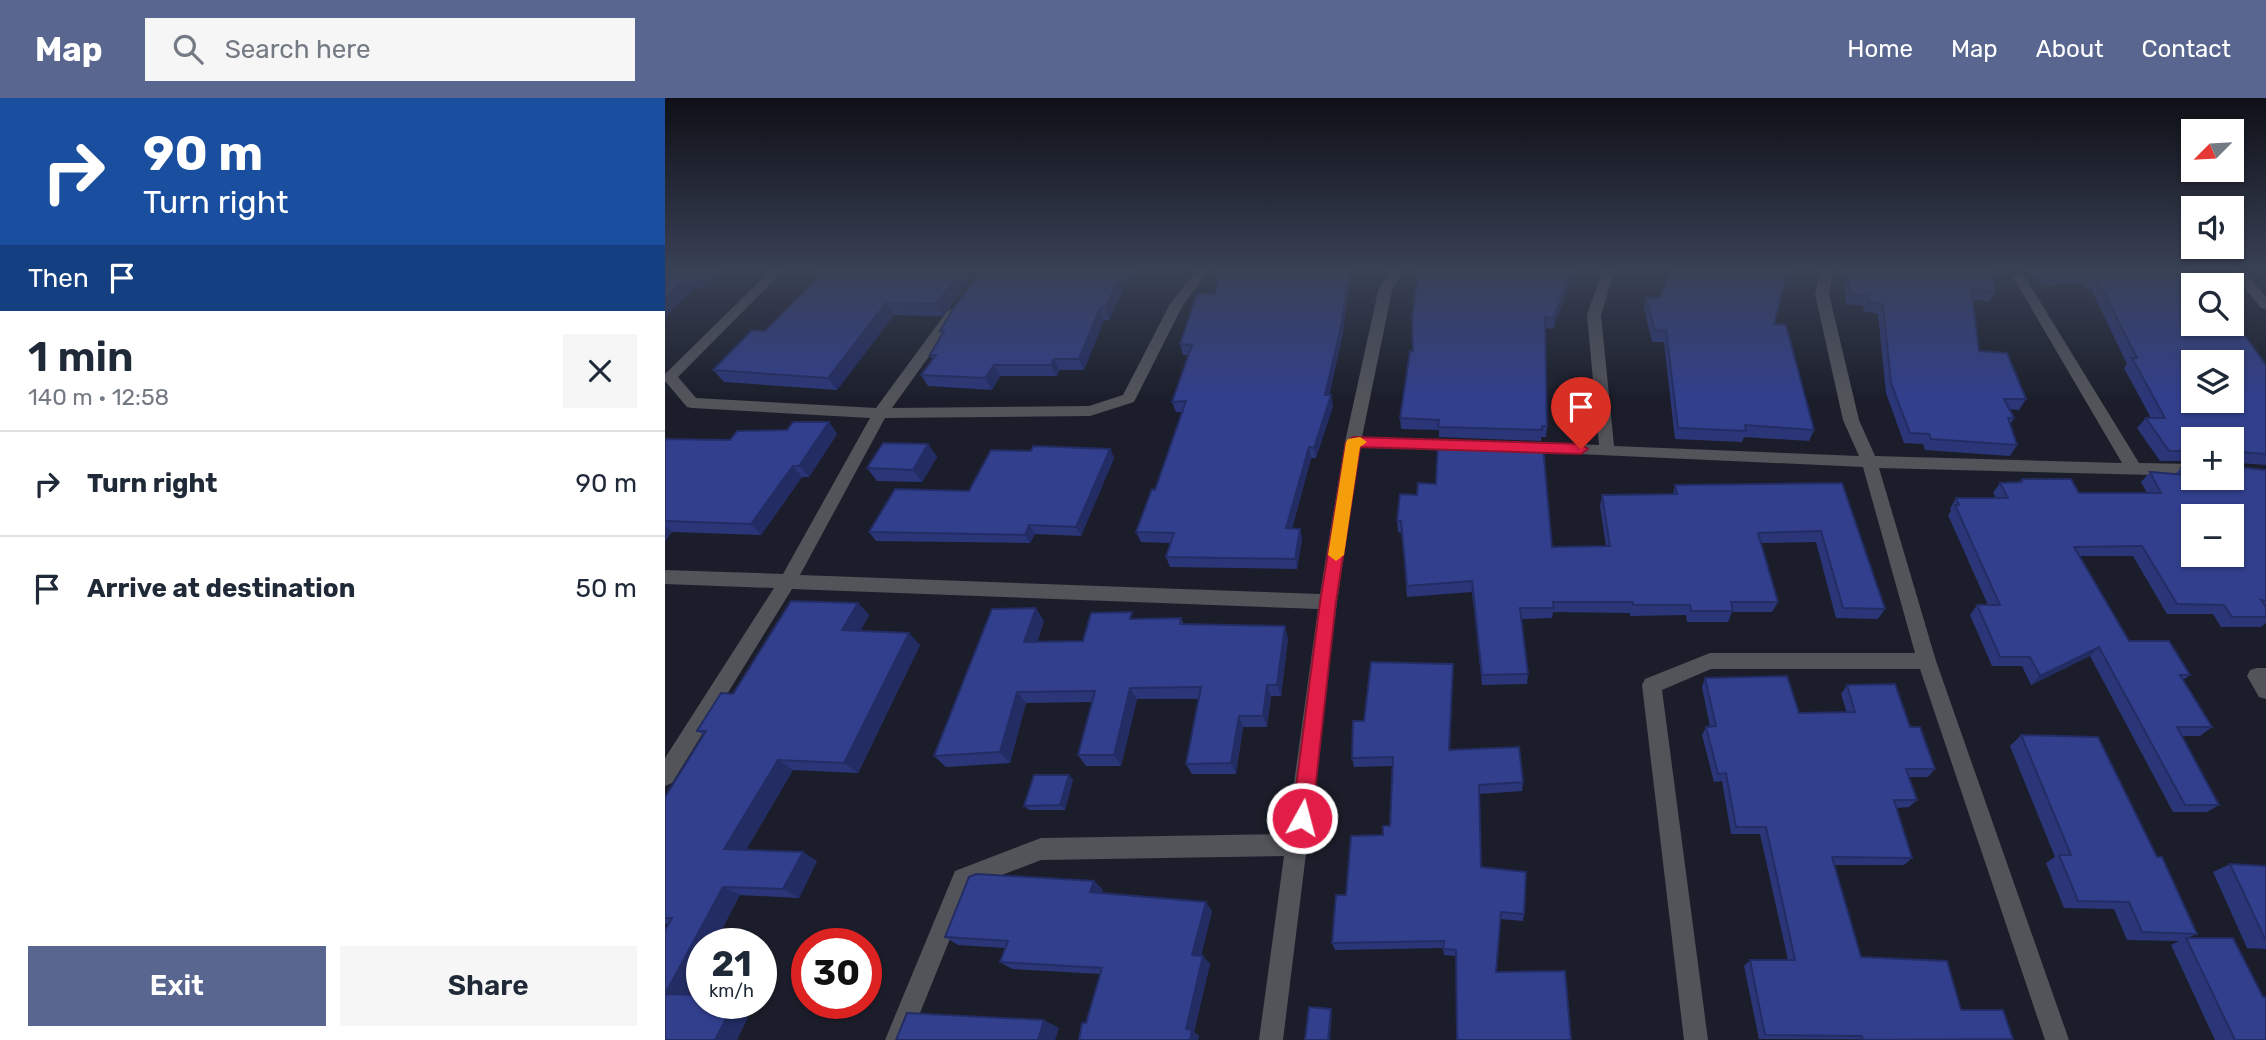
<!DOCTYPE html>
<meta charset="utf-8">
<style>
:root{--surface:#fff;--page:#f6f6f7;--text:#1f2937;--muted:#747a83;--line:#e0e1e3;--accent:#596790}
body{margin:0;font-family:Rubik,sans-serif;background:var(--page);color:var(--text);height:100vh;display:flex;flex-direction:column;font-size:26px;white-space:nowrap}
*{box-sizing:border-box;margin:0}
p{font-size:23px;color:var(--muted)}
.icon{flex:none;width:38px;height:38px;fill:none;stroke:currentColor;stroke-width:2;stroke-linecap:round;stroke-linejoin:round}
.map{position:relative;flex:1;overflow:hidden}
.details{display:flex;flex-direction:column;background:var(--surface);width:665px}
.details>*{flex:none}
.hud{background:#1a4fa0;color:#fff;overflow:hidden}
.needle{width:46px;rotate:246deg}
.tools{position:absolute;left:1516px;top:21px;display:grid;gap:14px}
.tools a{display:grid;place-items:center;width:63px;height:63px;border-radius:0px;background:var(--surface);box-shadow:0 2px 5px #0004;font-size:35px}
.speed{position:absolute;left:21px;top:830px;display:flex;gap:14px;font-size:35px;font-weight:700;text-align:center}
.speed>*{display:grid;place-content:center;width:91px;height:91px;border-radius:50%;background:var(--surface);box-shadow:0 2px 5px #0004;line-height:1}
.speed small{font-size:18px;font-weight:400}
.speed .limit{border:10px solid #d22;background:#fff;color:#111}
.pin{position:absolute;display:grid;place-items:center;width:60px;height:60px;color:#fff;margin:-72px -30px;border-radius:50% 50% 50% 0;rotate:-45deg;box-shadow:0 0 7px #0007}
.pin .icon{rotate:45deg}
.me{position:absolute;width:77px;margin:-38px;rotate:7deg;stroke-linejoin:round;filter:drop-shadow(0 0 5px #0008)}
.turn{display:flex;align-items:center;gap:24px;height:147px;padding:0 28px;font-size:32px}
.turn .icon{width:91px;height:91px;stroke-width:2.5}
.turn b{display:block;font-size:49px;line-height:60px}
.then{display:flex;align-items:center;height:66px;padding:0 28px;background:#0003;gap:14px;font-size:26px}
.round{display:grid;place-items:center;flex:none;width:74px;height:74px;border-radius:0px;background:var(--page)}
.headline{display:flex;align-items:center;justify-content:space-between;height:119px;padding:0 28px}
h1{font-size:42px;font-weight:600;line-height:52px}
.button{display:flex;gap:14px;margin-top:auto;padding:14px 28px}
.button a{flex:1;height:80px;border-radius:0px;background:var(--accent);color:#fff;font-size:28px;font-weight:600;line-height:80px;text-align:center}
.button a+a{background:var(--page);color:var(--text)}
ul{padding:0;list-style:none}
li{display:flex;align-items:center;gap:21px;height:105px;padding:0 28px;border-top:2px solid var(--line)}
li div{flex:1}
li b{display:block;font-size:26px}
li em{font-style:normal}
header{display:flex;align-items:center;gap:42px;box-sizing:border-box;height:98px;padding:0 35px;background:var(--accent);color:#fff}
header strong{font-size:33px}
nav{display:flex;gap:38px;margin-inline-start:auto;font-size:24px}
.search{width:490px;height:63px;background:var(--page);display:flex;align-items:center;gap:18px;box-sizing:border-box;padding:0 24px;border-radius:0px;color:var(--muted);font-size:26px}
main{display:flex;flex:1;min-height:0}
.map>svg:first-child{display:block}
.lines{fill:none;stroke-linecap:round;stroke-linejoin:round}
.minor{fill:#52545a;fill-rule:evenodd}
.wall{fill:#2b3679}
.shaded-wall{fill:#232c63}
.building{fill:#323f8d;stroke:#232c63;stroke-width:2;fill-rule:evenodd}
.route{fill:#e11d48;stroke:#92132f;stroke-width:2}
.slow{fill:#f59e0b}
</style>
<header>
<strong>Map</strong>
<div class="search"><svg class="icon" aria-label="search" viewBox="0 0 24 24"><circle cx="10" cy="10" r="6"/><path d="M15 15l6 6"/></svg>Search here</div>
<nav><a>Home</a><a>Map</a><a>About</a><a>Contact</a></nav>
</header>
<main>
<section class="details">
<div class="hud">
<div class="turn"><svg class="icon" aria-label="right" viewBox="0 0 24 24"><path d="M7 20v-9h11M14 6l5 5-5 5"/></svg><div><b>90 m</b>Turn right</div></div>
<div class="then">Then<svg class="icon" aria-label="arrive" viewBox="0 0 24 24"><path d="M6 21V4h12l-3 4 3 4H6"/></svg></div>
</div>
<div class="headline"><div><h1>1 min</h1><p>140 m · 12:58</p></div><a class="round"><svg class="icon" aria-label="close" viewBox="0 0 24 24"><path d="M6 6l12 12M18 6L6 18"/></svg></a></div>
<ul>
<li><svg class="icon" aria-label="right" viewBox="0 0 24 24"><path d="M7 20v-9h11M14 6l5 5-5 5"/></svg><div><b>Turn right</b></div><em>90 m</em></li>
<li><svg class="icon" aria-label="arrive" viewBox="0 0 24 24"><path d="M6 21V4h12l-3 4 3 4H6"/></svg><div><b>Arrive at destination</b></div><em>50 m</em></li>
</ul>
<div class="button"><a>Exit</a><a>Share</a></div>
</section>
<div class="map">
<svg width="1601" height="942" viewBox="0 0 1601 942">
<rect width="100%" height="100%" fill="#1b1e2a"/>
<g class="lines">
<g class="minor">
<polygon points="107,171 120,171 13,279 31,300 211,310 283,212 288,211 295,215 227,310 424,308 458,297 505,206 533,171 545,171 518,207 469,304 425,318 220,320 135,477 655,496 680,344 713,193 727,171 739,171 727,193 697,339 797,342 805,347 797,352 695,350 672,504 618,942 594,942 619,758 376,762 306,789 244,942 220,942 290,773 376,740 622,736 653,511 127,491 7,685 0,688 0,660 109,490 0,486 0,472 118,476 205,320 27,310 22,309 0,283 0,276"/>
<polygon points="938,171 950,171 936,217 949,348 1194,358 1178,322 1150,196 1156,171 1168,171 1164,196 1194,322 1210,358 1457,365 1348,179 1354,175 1360,179 1474,365 1528,366 1528,378 1214,370 1271,563 1404,942 1380,942 1255,571 1046,571 997,592 1043,942 1019,942 977,587 980,581 1045,555 1250,555 1198,369 850,353 848,349 850,345 856,344 934,347 922,217"/>
<polygon points="1565,171 1577,171 1601,199 1601,211 1596,210"/>
<polygon points="1592,570 1601,570 1601,601 1594,599 1582,578 1585,572"/>
</g>
</g>
<g class="wall">
<polygon points="0,171 57,171 38,189 30,189"/>
<polygon points="317,171 471,171 463,181 444,222 439,222 419,272 394,272 392,278 335,278 327,292 263,288 256,277 267,261 265,257 277,236 275,233"/>
<polygon points="553,171 686,171 678,235 664,297 666,297 668,308 651,360 646,360 627,431 635,431 637,441 632,471 505,469 501,459 505,445 476,444 471,434 490,392 517,314 511,314 507,304 523,257 518,257 515,246 550,196"/>
<polygon points="754,171 910,171 888,231 880,230 882,328 881,339 876,339 876,343 774,339 774,332 736,331 735,320 748,253"/>
<polygon points="1178,171 1328,171 1330,194 1324,204 1307,201 1314,253 1361,301 1354,312 1345,311 1349,320 1345,326 1352,347 1345,358 1260,352 1258,346 1239,345 1221,295 1213,216 1198,213 1199,208 1181,206"/>
<polygon points="1361,171 1525,171 1528,187 1601,267 1601,367 1574,365 1573,369 1601,372 1601,525 1596,529 1556,529 1548,516 1502,516 1468,458 1415,458 1464,543 1525,577 1518,582 1547,629 1535,638 1517,638 1554,707 1542,714 1508,714 1425,558 1366,587 1357,568 1327,568 1305,517 1312,507 1323,507 1283,417 1286,413 1285,411 1291,400 1331,400 1328,395 1335,385 1354,384 1357,381 1414,395 1482,395 1476,384 1485,374 1510,376 1516,370 1566,380 1528,341 1528,363 1495,363 1472,330 1481,320 1486,320 1459,270 1462,266 1426,191 1422,191 1418,185 1378,188"/>
<polygon points="310,175 278,218 229,217 172,292 59,284 48,272 100,233"/>
<polygon points="981,199 1109,226 1149,332 1144,343 1079,339 1077,344 1010,341 999,244 987,244 979,210"/>
<polygon points="164,324 172,336 144,379 137,379 96,437 7,434 0,443 0,341 65,342"/>
<polygon points="263,346 272,359 257,384 212,383 202,370"/>
<polygon points="445,351 449,360 416,438 370,436 365,445 211,443 204,434 304,393"/>
<polygon points="1177,385 1220,511 1213,521 1171,520 1151,444 1096,445 1113,504 1107,514 1067,514 1063,524 1022,524 1021,517 965,518 965,515 888,514 887,520 856,521 863,576 862,586 817,587 807,494 742,499 737,435 733,434 732,423 887,449 941,448 935,408 937,397 1008,396 1010,387"/>
<polygon points="193,505 204,517 195,533 255,547 193,675 128,672 81,752 152,763 134,800 75,797 37,845 37,870 23,897 37,905 90,905 0,942 3,826 0,826 0,699 39,637 32,633 68,596"/>
<polygon points="516,520 519,527 623,541 616,598 606,598 602,629 578,629 571,676 527,676 521,666 534,601 472,601 456,668 421,668 413,657 427,604 361,605 345,665 281,669 269,658 379,523 372,544 418,543 470,521"/>
<polygon points="788,576 785,652 858,684 857,693 814,696 816,769 859,816 858,823 835,821 831,874 906,942 791,858 779,857 778,850 670,852 667,845 681,797 718,737 725,728 728,668 689,669 687,660 699,623"/>
<polygon points="1040,580 1134,615 1182,615 1176,596 1182,587 1245,629 1270,671 1263,679 1244,679 1252,702 1244,709 1231,710 1247,760 1239,767 1169,767 1196,859 1296,912 1348,941 1344,942 1094,941 1079,868 1085,862 1123,862 1095,736 1066,736 1057,683 1049,684 1037,637 1041,629 1045,629 1037,589"/>
<polygon points="1356,637 1492,759 1532,836 1522,840 1601,942 1550,942 1506,847 1514,843 1462,842 1449,811 1399,810 1381,765 1390,759 1345,648"/>
<polygon points="404,677 408,682 400,712 364,712 359,708"/>
<polygon points="1565,766 1601,768 1601,851 1582,850 1548,774"/>
<polygon points="429,783 438,792 437,795 547,813 536,858 545,866 529,934 534,938 533,942 414,942 421,925 435,876 347,871 335,864 340,850 293,847 280,839"/>
</g>
<g class="shaded-wall">
<polygon points="39,171 57,171 38,189 30,179"/>
<polygon points="298,171 308,171 310,175 278,218 271,206"/>
<polygon points="458,171 471,171 463,181 444,222 440,210"/>
<polygon points="684,171 686,171 678,235 662,308 660,297"/>
<polygon points="907,171 910,171 888,231 889,220"/>
<polygon points="22,179 30,189 0,220 0,201"/>
<polygon points="221,205 229,217 172,292 163,280"/>
<polygon points="435,210 439,222 419,272 414,261"/>
<polygon points="389,261 394,272 392,278 386,267"/>
<polygon points="329,267 335,278 327,292 320,280"/>
<polygon points="666,297 668,308 651,360 649,350"/>
<polygon points="164,324 172,336 144,379 134,368"/>
<polygon points="263,346 272,359 257,384 248,372"/>
<polygon points="644,349 646,360 624,441 621,430"/>
<polygon points="445,351 449,360 416,438 411,429"/>
<polygon points="128,368 137,379 96,437 86,426"/>
<polygon points="364,427 370,436 365,445 360,437"/>
<polygon points="0,428 7,434 0,443"/>
<polygon points="635,431 637,441 632,471 630,461"/>
<polygon points="193,505 204,517 189,544 177,532"/>
<polygon points="371,510 379,523 368,556 359,544"/>
<polygon points="620,528 623,541 616,598 612,587"/>
<polygon points="244,535 255,547 193,675 179,665"/>
<polygon points="1434,549 1425,558 1366,587 1375,578"/>
<polygon points="602,587 606,598 602,629 598,618"/>
<polygon points="465,590 472,601 456,668 449,657"/>
<polygon points="352,594 361,605 345,665 335,654"/>
<polygon points="574,618 578,629 571,676 566,665"/>
<polygon points="113,662 128,672 76,760 59,751"/>
<polygon points="404,677 408,682 400,712 395,707"/>
<polygon points="138,754 152,763 134,800 118,791"/>
<polygon points="429,783 438,792 435,803 425,794"/>
<polygon points="58,789 75,797 50,845 37,845 37,870 20,902 0,896"/>
<polygon points="541,804 547,813 534,865 527,857"/>
<polygon points="538,858 545,866 529,934 534,938 533,942 525,942 521,931"/>
<polygon points="69,905 90,905 72,942 50,942"/>
<polygon points="666,911 667,914 665,942 663,942"/>
<polygon points="379,922 394,930 390,942 373,942"/>
</g>
<g class="building">
<polygon points="0,171 39,171 30,179 22,179 0,201"/>
<polygon points="162,171 298,171 271,206 221,205 163,280 48,272 87,232 100,233"/>
<polygon points="317,171 458,171 440,210 435,210 414,261 389,261 386,267 329,267 320,280 256,277 271,257 265,257 279,233 275,233 290,208"/>
<polygon points="553,171 684,171 677,224 660,297 666,297 649,350 644,349 621,430 635,431 630,461 501,459 509,435 471,434 487,391 490,392 521,303 507,304 527,247 515,246 532,196 550,196"/>
<polygon points="754,171 907,171 889,220 880,219 882,328 877,328 877,332 773,329 774,322 735,320 745,253 748,253 747,219"/>
<polygon points="1007,171 1123,171 1109,226 1121,227 1149,332 1080,327 1081,333 1013,330 1001,232 990,233 981,199 995,200"/>
<polygon points="1182,171 1328,171 1330,194 1306,190 1314,253 1342,255 1361,301 1339,301 1349,320 1343,320 1352,347 1266,341 1264,336 1245,335 1226,285 1218,206 1202,203 1203,198 1185,196"/>
<path d="M1377 171H1525L1537 187H1528V226H1566V218L1601 267V356L1576 354 1573 369 1601 372V503L1596 502 1601 509V519H1567L1559 507 1512 506 1477 448 1409 449 1464 543H1504L1525 577H1515L1547 629H1512L1554 707H1520L1434 549 1375 578 1365 559H1335L1312 507H1335L1290 407H1294L1291 400H1343L1335 385 1357 384V381H1406L1414 395H1496L1485 374 1521 377 1516 370 1528 369V380H1566V341H1528V353H1504L1481 320H1500L1467 260H1472L1432 181 1428 180 1424 174 1385 178ZM1528 264H1566V303H1528ZM1528 418H1566V457H1528Z"/>
<polygon points="128,324 164,324 134,368 128,368 86,426 0,423 0,341 65,342 72,333 122,332"/>
<polygon points="773,344 878,348 887,449 945,448 937,397 1012,396 1010,387 1177,385 1220,511 1178,510 1156,433 1093,435 1113,504 1066,504 1068,513 1026,513 1025,507 968,507 968,504 888,504 889,510 855,510 863,576 817,577 807,483 742,488 736,423 732,423 735,396 752,397 753,385 771,386"/>
<polygon points="218,345 263,346 248,372 202,370"/>
<polygon points="368,348 445,351 411,429 364,427 360,437 204,434 230,391 304,393 326,352 366,353"/>
<polygon points="126,503 193,505 177,532 244,535 179,665 113,662 59,751 138,754 118,791 58,789 0,896 37,897 37,905 69,905 50,942 0,942 0,832 7,820 0,820 0,699 41,633 32,633 56,595 68,596"/>
<polygon points="371,510 359,544 418,543 426,515 467,514 465,521 516,520 515,526 620,528 612,587 602,587 598,618 574,618 566,665 521,666 536,589 465,590 449,657 413,657 430,593 352,594 335,654 269,658 327,511"/>
<polygon points="706,564 788,566 784,652 854,649 858,684 814,687 816,769 861,774 859,816 836,814 831,874 900,873 906,942 792,942 791,852 778,851 779,843 667,845 671,797 681,797 686,738 718,737 718,728 725,728 728,659 687,660 688,623 699,623"/>
<polygon points="1122,578 1134,615 1190,614 1182,587 1230,586 1245,629 1255,629 1270,671 1241,671 1252,702 1229,702 1247,760 1167,759 1196,859 1282,863 1296,912 1338,912 1348,941 1198,942 1197,938 1100,937 1085,862 1130,862 1101,729 1071,729 1061,675 1053,676 1041,629 1051,628 1040,580"/>
<polygon points="1356,637 1433,639 1492,759 1497,759 1532,836 1477,834 1464,804 1413,803 1394,757 1406,757"/>
<polygon points="369,677 404,677 395,707 359,708"/>
<polygon points="1565,766 1601,768 1601,843"/>
<polygon points="311,776 429,783 425,794 541,804 527,857 538,858 521,931 527,932 525,942 414,942 417,925 421,925 437,870 335,864 343,843 280,839 304,779"/>
<polygon points="1521,840 1568,840 1598,899 1601,899 1601,942 1570,942"/>
<polygon points="644,909 666,911 663,942 640,942"/>
<polygon points="242,915 379,922 373,942 231,942"/>
</g>
<linearGradient id="sky" x2="0" y2="1"><stop stop-color="#0f1017"/><stop offset="0.57" stop-color="#394155"/><stop offset="1" stop-color="#394155" stop-opacity="0"/></linearGradient>
<rect width="1601" height="302" fill="url(#sky)"/>
<polygon class="route" points="688,339 916,346 923,351 916,356 695,349 671,504 647,720 644,727 637,729 630,727 627,720 655,504 681,344"/>
<polygon class="slow" points="695,339 702,344 695,349 679,457 671,463 663,457 681,344 683,341"/>
</svg>
<div class="tools">
<a><svg class="needle" viewBox="-14 -14 28 28"><path d="M0-13l5 13h-10z" fill="#e53935"/><path d="M0 13l5-13h-10z" fill="#747a83"/></svg></a>
<a><svg class="icon" aria-label="sound" viewBox="0 0 24 24"><path d="M4 9h4l5-4v14l-5-4H4zM17 9q2 3 0 6"/></svg></a>
<a><svg class="icon" aria-label="search" viewBox="0 0 24 24"><circle cx="10" cy="10" r="6"/><path d="M15 15l6 6"/></svg></a>
<a><svg class="icon" aria-label="layers" viewBox="0 0 24 24"><path d="M12 4l9 5-9 5-9-5zM3 14l9 5 9-5"/></svg></a>
<a>+</a>
<a>−</a>
</div>
<div class="speed"><div>21<small>km/h</small></div><div class="limit">30</div></div>
<div class="pin" style="left:916px;top:351px;background:#d93025"><svg class="icon" aria-label="arrive" viewBox="0 0 24 24"><path d="M6 21V4h12l-3 4 3 4H6"/></svg></div>
<svg class="me" style="left:637px;top:720px" viewBox="-20 -20 40 40"><circle r="17" fill="#e11d48" stroke="#fff" stroke-width="3"/><path d="M0-11L8 9 0 5-8 9z" fill="#fff"/></svg>
</div>
</main>
